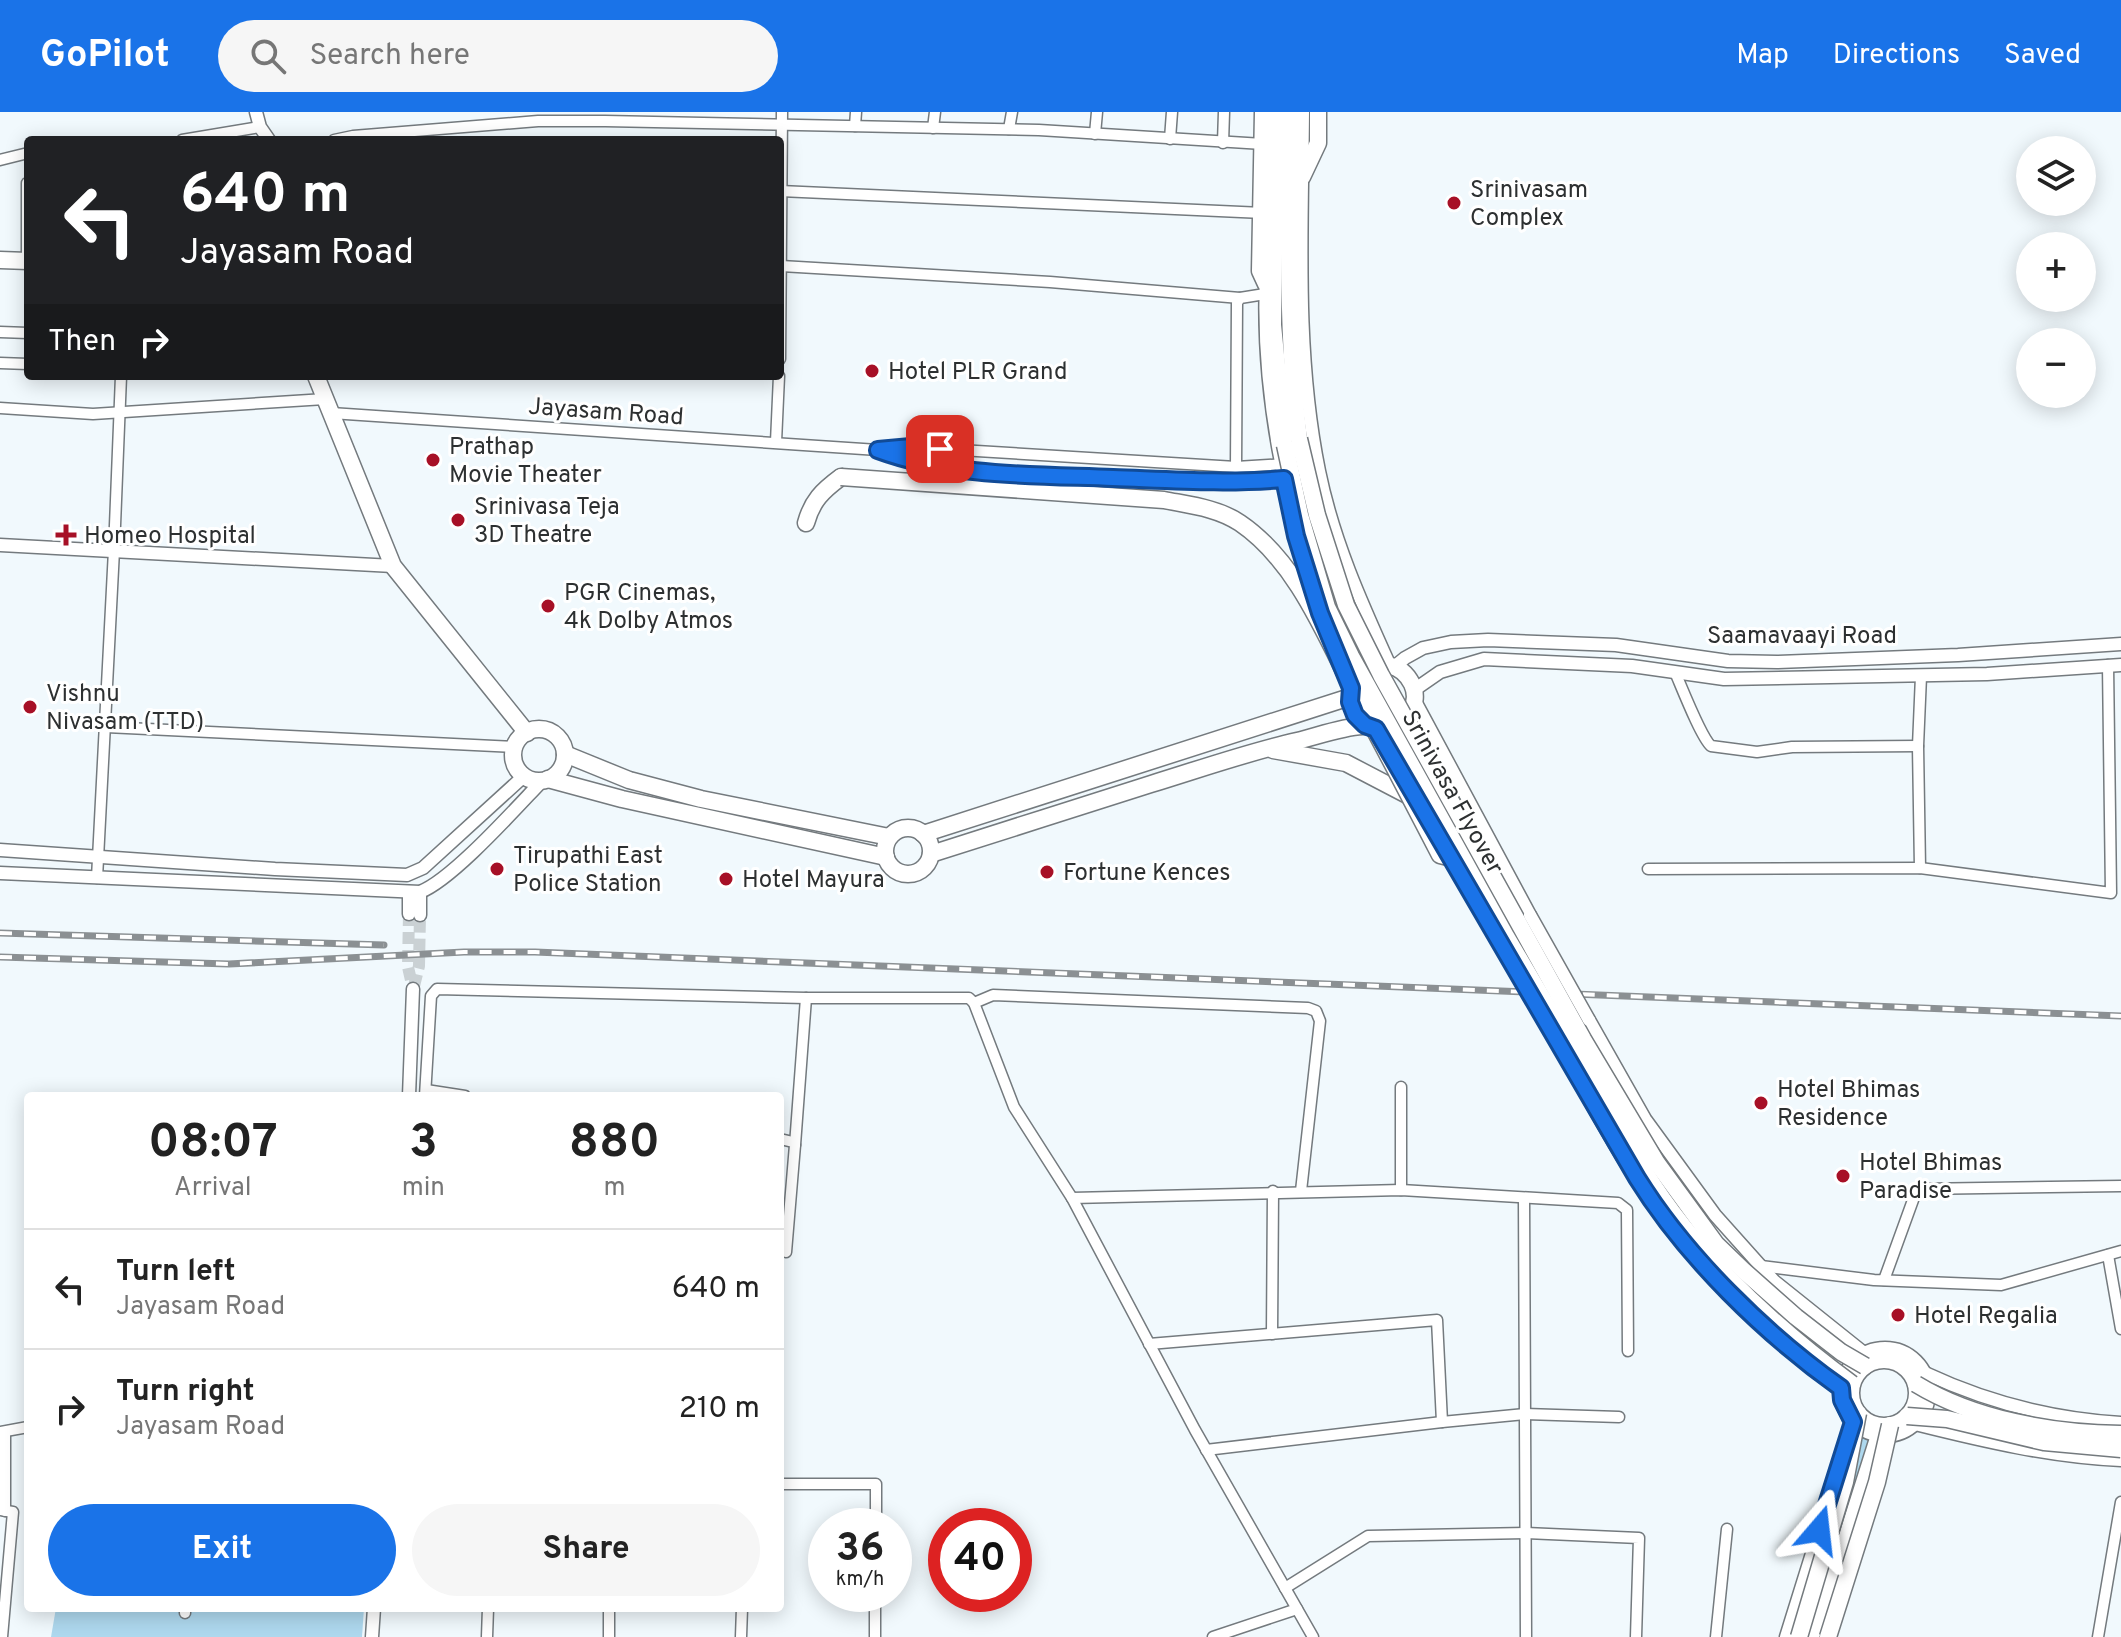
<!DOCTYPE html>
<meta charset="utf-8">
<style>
:root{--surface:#fff;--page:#f6f6f6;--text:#222;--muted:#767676;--line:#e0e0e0;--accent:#1a73e8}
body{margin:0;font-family:Overpass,sans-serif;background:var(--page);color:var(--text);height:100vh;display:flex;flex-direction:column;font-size:30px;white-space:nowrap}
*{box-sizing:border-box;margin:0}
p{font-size:26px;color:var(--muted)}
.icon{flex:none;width:44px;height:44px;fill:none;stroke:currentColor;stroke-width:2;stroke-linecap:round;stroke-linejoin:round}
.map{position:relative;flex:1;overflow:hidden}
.panel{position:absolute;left:24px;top:980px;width:760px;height:520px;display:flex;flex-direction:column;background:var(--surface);border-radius:8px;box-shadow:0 4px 20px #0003}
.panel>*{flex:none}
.hud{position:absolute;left:24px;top:24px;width:760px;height:244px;border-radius:8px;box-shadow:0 4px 20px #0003;background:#202124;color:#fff;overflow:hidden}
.fabs{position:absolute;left:2016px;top:24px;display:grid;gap:16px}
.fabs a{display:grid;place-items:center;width:80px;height:80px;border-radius:50%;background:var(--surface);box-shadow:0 4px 20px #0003;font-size:40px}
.speed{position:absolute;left:808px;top:1396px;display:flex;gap:16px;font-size:40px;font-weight:700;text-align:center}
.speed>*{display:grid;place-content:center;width:104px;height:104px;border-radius:50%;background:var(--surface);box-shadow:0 4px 20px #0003;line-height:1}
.speed small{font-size:20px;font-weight:400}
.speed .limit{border:12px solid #d22;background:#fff;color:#111}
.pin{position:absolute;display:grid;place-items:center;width:68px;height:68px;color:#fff;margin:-34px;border-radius:16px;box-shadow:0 4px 12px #0006}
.me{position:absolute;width:88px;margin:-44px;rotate:17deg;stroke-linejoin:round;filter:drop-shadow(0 0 6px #0008)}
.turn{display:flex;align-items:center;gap:28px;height:168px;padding:0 24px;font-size:36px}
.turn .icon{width:104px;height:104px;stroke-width:2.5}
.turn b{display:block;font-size:56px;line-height:68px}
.then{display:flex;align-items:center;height:76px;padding:0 24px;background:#0003;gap:16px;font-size:30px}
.eta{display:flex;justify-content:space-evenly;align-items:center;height:136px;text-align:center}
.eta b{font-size:48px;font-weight:700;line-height:56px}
.action{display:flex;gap:16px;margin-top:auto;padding:16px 24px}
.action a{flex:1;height:92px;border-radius:48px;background:var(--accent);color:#fff;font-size:32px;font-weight:700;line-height:92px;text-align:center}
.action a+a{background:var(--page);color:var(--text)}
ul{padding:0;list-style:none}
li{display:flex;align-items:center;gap:24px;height:120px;padding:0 24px;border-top:2px solid var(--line)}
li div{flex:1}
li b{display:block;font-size:30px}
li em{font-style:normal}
header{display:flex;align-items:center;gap:48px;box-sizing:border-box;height:112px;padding:0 40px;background:var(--accent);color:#fff}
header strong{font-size:38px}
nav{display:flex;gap:44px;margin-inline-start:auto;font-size:28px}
.search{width:560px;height:72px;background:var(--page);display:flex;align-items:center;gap:20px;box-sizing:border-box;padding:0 28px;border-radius:44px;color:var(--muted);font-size:30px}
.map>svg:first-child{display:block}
.green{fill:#aed8ee}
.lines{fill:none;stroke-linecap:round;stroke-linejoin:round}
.tertiary-tunnel{stroke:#cad1d4;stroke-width:12;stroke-dasharray:12 6;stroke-linecap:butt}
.minor-casing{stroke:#747a7e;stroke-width:13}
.tertiary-casing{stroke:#747a7e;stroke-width:15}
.primary-casing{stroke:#747a7e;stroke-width:19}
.minor{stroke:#fff;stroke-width:10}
.tertiary{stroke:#fff;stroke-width:12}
.primary{stroke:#fff;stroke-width:16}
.rail-casing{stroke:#8b9093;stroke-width:7}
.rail{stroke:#fff;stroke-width:4;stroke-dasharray:12;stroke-linecap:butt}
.tertiary-bridge-casing{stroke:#747a7e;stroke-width:15;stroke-linecap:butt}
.primary-bridge-casing{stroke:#747a7e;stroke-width:19;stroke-linecap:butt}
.tertiary-bridge{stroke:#fff;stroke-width:12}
.primary-bridge{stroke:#fff;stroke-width:16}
.route-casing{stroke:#114b97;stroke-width:20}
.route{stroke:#1a73e8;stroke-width:14}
.poi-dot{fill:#a71026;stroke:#fff;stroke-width:3}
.labels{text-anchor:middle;stroke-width:6;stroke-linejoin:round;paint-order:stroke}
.poi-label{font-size:24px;fill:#2d3031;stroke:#fff;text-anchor:start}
.street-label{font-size:24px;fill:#2d3031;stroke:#fff}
</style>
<header>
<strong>GoPilot</strong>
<div class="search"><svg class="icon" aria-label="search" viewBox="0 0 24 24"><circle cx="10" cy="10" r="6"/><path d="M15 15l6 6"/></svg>Search here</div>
<nav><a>Map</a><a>Directions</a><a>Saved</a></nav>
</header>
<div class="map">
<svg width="2121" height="1525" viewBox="0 0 2121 1525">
<rect width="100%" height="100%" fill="#f1f9fd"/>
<g class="green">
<polygon points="1862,1325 1871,1331 1889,1336 1842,1426 1837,1424 1854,1364 1858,1327"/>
<polygon points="56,1496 364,1496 362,1525 51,1525"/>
</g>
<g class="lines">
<g class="tertiary-tunnel">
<polyline points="409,802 408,855 413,877"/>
<polyline points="414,874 419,854 420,803"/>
</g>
<g class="minor-casing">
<g id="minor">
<polyline points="855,14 856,0"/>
<polyline points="933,16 935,0"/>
<polyline points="1009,17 1012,0"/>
<polyline points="1095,22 1097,0"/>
<polyline points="1170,27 1172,0"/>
<polyline points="182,28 260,15"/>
<polyline points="334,28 353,24 538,9 605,9 1039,18 1263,32"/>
<polyline points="1223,31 1224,0"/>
<polyline points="0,48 28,41"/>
<polyline points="27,71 27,149"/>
<polyline points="780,79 1263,101"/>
<polyline points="781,154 1050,170 1240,186"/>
<polyline points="0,220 28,221"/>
<polyline points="780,247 782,0"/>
<polyline points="0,251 28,252"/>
<polyline points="0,296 93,302 325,287"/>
<polyline points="331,301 878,338 911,335 1236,355 1287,352"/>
<polyline points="776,330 779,264"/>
<polyline points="880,339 911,350 1024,363 1243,370 1289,366"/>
<polyline points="1236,355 1237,191 1240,186 1265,182"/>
<path d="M1675 560C1682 576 1701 625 1711 634L1757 640 1792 635 1918 634"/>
<polyline points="106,615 515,635"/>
<polyline points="1920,756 1918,634 1921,564"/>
<polyline points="1648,757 1920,756 2111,781 2108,553"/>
<polyline points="97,766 114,438 121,264"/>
<polyline points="974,891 993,883 1308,896 1316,899 1320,909 1301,1079"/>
<polyline points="426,978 465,984"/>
<polyline points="425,984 431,884 437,877 806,886 969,886 974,891 1014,995 1072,1086 1195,1318 1313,1525"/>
<polyline points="780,1027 793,1030 795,1033 786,1140"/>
<polyline points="795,1033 806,886"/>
<polyline points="1401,1078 1401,975"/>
<polyline points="1072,1086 1401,1078 1618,1091 1627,1098 1628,1239"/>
<polyline points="1524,1086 1526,1525"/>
<polyline points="2108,1143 2121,1217"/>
<polyline points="1761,1154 1874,1168 2001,1173 2121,1139"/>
<polyline points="1884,1168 1917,1077 2121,1074"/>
<polyline points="1272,1222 1273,1079"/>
<polyline points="1149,1232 1437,1208 1442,1310 1525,1302 1619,1305"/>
<polyline points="0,1320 28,1315"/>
<polyline points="5,1320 5,1399"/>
<polyline points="1206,1338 1442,1310"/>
<polyline points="780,1372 876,1372 876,1414"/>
<polyline points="0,1398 13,1400 2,1525"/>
<polyline points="1285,1476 1368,1424 1526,1421 1639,1426 1636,1525"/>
<polyline points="609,1496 609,1525"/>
<polyline points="185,1501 185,1496"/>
<polyline points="487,1525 488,1496"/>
<polyline points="741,1525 742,1496"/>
<polyline points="875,1525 875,1482"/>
<polyline points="1213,1525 1297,1497"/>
<polyline points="1716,1525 1727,1417"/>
<polyline points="2098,1525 2121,1390"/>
</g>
</g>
<g class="tertiary-casing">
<g id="tertiary">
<polyline points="256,0 260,15 269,28"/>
<path d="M1303 0C1302 120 1295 241 1319 359 1333 428 1361 490 1390 554"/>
<path d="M1266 167C1261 282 1286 394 1321 503"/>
<polyline points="0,433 393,454"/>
<polyline points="1394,555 1405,546 1423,536 1451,530 1488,528 1616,533 1728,549 1777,550 1958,543 2121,532"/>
<polyline points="1414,578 1440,560 1484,547 1632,554 1724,567 1987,562 2121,553"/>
<polyline points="1415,589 1530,803"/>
<polyline points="0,738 275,757 407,763 423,756 524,664"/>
<polyline points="1449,744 1494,820"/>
<path d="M0 761 420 780C452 768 516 696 542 669"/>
<polyline points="420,780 420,803"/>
<polyline points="409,802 409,781"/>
<polyline points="1589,908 1645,1007 1715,1103 1774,1169 1864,1241"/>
<path d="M1555 927C1586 980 1614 1036 1649 1086 1700 1158 1769 1225 1841 1276"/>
<polyline points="409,984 413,877"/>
<circle cx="1885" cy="1280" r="44"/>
<path d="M1925 1261C1987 1290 2053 1307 2121 1311"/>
<path d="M1915 1312C1983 1329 2051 1345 2121 1348"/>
<polyline points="372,1525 374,1496"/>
<polyline points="1786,1525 1847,1329"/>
<polyline points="1813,1525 1877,1323"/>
</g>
</g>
<g class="primary-casing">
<g id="primary">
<polyline points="1263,0 1260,159 1266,172"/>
<polyline points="1276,0 1273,213 1285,333"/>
<path d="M1291 0C1289 110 1286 218 1299 327"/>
<polyline points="1302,65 1318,31 1318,0"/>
<polyline points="0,148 28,149"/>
<polyline points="316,264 393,454 527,621"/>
<path d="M806 411C812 389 822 379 841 365"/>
<circle cx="539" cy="643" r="26"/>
<polyline points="1273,638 1346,651 1415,687"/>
<polyline points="565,642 629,668 701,687 889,725"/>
<polyline points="548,667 622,687 886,745"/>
<circle cx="908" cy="739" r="23"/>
<polyline points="923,722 1350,585"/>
<path d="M931 742C1004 719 1078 695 1151 672 1200 657 1248 640 1297 629 1318 624 1341 615 1363 614 1370 613 1378 618 1386 617 1407 615 1421 591 1412 572 1390 527 1320 571 1365 613"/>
<circle cx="1884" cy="1281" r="33"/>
</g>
</g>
<use href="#minor" class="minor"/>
<use href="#tertiary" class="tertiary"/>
<use href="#primary" class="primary"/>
<g class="rail-casing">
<g id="rail">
<polyline points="0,821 384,833"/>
<polyline points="0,845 229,852 464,840 535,840 2121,904"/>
</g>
</g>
<use href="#rail" class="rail"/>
<g class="tertiary-bridge-casing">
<g id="tertiary-bridge">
<polyline points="1530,803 1589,908"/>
<polyline points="1494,820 1555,927"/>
</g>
</g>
<g class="primary-bridge-casing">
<g id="primary-bridge">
<polyline points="1299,327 1317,403 1346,493 1381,563 1583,927 1657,1051 1716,1132 1744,1159 1796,1205 1841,1240 1865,1254"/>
<path d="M1285 333 1300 403 1327 495 1351 544 1506 824 1645 1060C1697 1144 1772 1213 1852 1272"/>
<path d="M841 365 1164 388C1189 393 1218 396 1240 411 1296 449 1325 522 1355 581 1384 635 1412 689 1440 743L1464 749"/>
<path d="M1916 1272C1975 1308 2053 1321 2121 1322"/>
<polyline points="1907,1304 1947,1307 2044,1330 2121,1337"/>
<polyline points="1799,1525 1845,1370 1858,1301"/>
<polyline points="1828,1525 1877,1370 1890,1313"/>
</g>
</g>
<use href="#tertiary-bridge" class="tertiary-bridge"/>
<use href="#primary-bridge" class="primary-bridge"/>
</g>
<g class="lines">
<g class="route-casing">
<path id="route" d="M940 337 911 335 878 338C951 365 1036 363 1113 366 1170 368 1227 372 1284 367L1296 424 1320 501 1351 576 1350 590 1355 603 1365 613 1376 617 1637 1066C1686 1145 1765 1222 1841 1276L1842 1288 1853 1310 1819 1418"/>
</g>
<use href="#route" class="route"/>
</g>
<g class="poi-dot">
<circle cx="1454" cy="91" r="8"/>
<circle cx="872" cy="259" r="8"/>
<circle cx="433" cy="348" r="8"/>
<circle cx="458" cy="408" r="8"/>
<path d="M62 411h8v8h8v8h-8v8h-8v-8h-8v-8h8z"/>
<circle cx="548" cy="494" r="8"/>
<circle cx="30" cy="595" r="8"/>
<circle cx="497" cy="757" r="8"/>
<circle cx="1047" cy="760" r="8"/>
<circle cx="726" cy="767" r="8"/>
<circle cx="1761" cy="991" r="8"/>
<circle cx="1843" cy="1064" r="8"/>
<circle cx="1898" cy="1203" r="8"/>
</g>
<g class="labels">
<g class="poi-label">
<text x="1470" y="85">Srinivasam<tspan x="1470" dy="28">Complex</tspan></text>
<text x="888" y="267">Hotel PLR Grand</text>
<text x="449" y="342">Prathap<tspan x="449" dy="28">Movie Theater</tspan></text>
<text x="474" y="402">Srinivasa Teja<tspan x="474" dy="28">3D Theatre</tspan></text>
<text x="84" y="431">Homeo Hospital</text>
<text x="564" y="488">PGR Cinemas,<tspan x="564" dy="28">4k Dolby Atmos</tspan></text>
<text x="46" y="589">Vishnu<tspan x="46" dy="28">Nivasam (TTD)</tspan></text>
<text x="513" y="751">Tirupathi East<tspan x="513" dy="28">Police Station</tspan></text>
<text x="1063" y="768">Fortune Kences</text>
<text x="742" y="775">Hotel Mayura</text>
<text x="1777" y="985">Hotel Bhimas<tspan x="1777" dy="28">Residence</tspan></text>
<text x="1859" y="1058">Hotel Bhimas<tspan x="1859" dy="28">Paradise</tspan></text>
<text x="1914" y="1211">Hotel Regalia</text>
</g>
<g class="street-label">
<text transform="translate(606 299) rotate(4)" y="8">Jayasam Road</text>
<text x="1802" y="531">Saamavaayi Road</text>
<text transform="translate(1453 680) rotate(61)" y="8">Srinivasa Flyover</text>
</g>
</g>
</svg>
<div class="fabs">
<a><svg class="icon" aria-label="layers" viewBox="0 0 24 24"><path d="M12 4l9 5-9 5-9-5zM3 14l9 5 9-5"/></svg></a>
<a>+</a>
<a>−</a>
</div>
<div class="speed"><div>36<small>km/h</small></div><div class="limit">40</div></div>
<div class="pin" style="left:940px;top:337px;background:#d93025"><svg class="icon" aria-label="arrive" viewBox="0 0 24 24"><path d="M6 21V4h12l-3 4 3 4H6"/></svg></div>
<svg class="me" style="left:1819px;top:1418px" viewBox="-20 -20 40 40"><path d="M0-17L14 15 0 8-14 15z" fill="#1a73e8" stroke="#fff" stroke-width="4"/></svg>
<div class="hud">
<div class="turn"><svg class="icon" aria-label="left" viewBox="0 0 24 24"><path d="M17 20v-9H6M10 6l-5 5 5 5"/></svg><div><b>640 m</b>Jayasam Road</div></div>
<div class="then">Then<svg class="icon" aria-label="right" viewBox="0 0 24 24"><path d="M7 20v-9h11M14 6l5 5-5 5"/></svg></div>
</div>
<section class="panel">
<div class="eta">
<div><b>08:07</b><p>Arrival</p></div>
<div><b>3</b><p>min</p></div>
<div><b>880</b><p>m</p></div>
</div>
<ul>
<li><svg class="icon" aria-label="left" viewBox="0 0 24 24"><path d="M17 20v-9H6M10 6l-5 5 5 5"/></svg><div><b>Turn left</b><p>Jayasam Road</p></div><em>640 m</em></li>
<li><svg class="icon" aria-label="right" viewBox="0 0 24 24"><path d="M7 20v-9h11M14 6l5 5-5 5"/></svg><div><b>Turn right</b><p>Jayasam Road</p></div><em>210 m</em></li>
</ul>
<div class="action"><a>Exit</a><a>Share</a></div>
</section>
</div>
